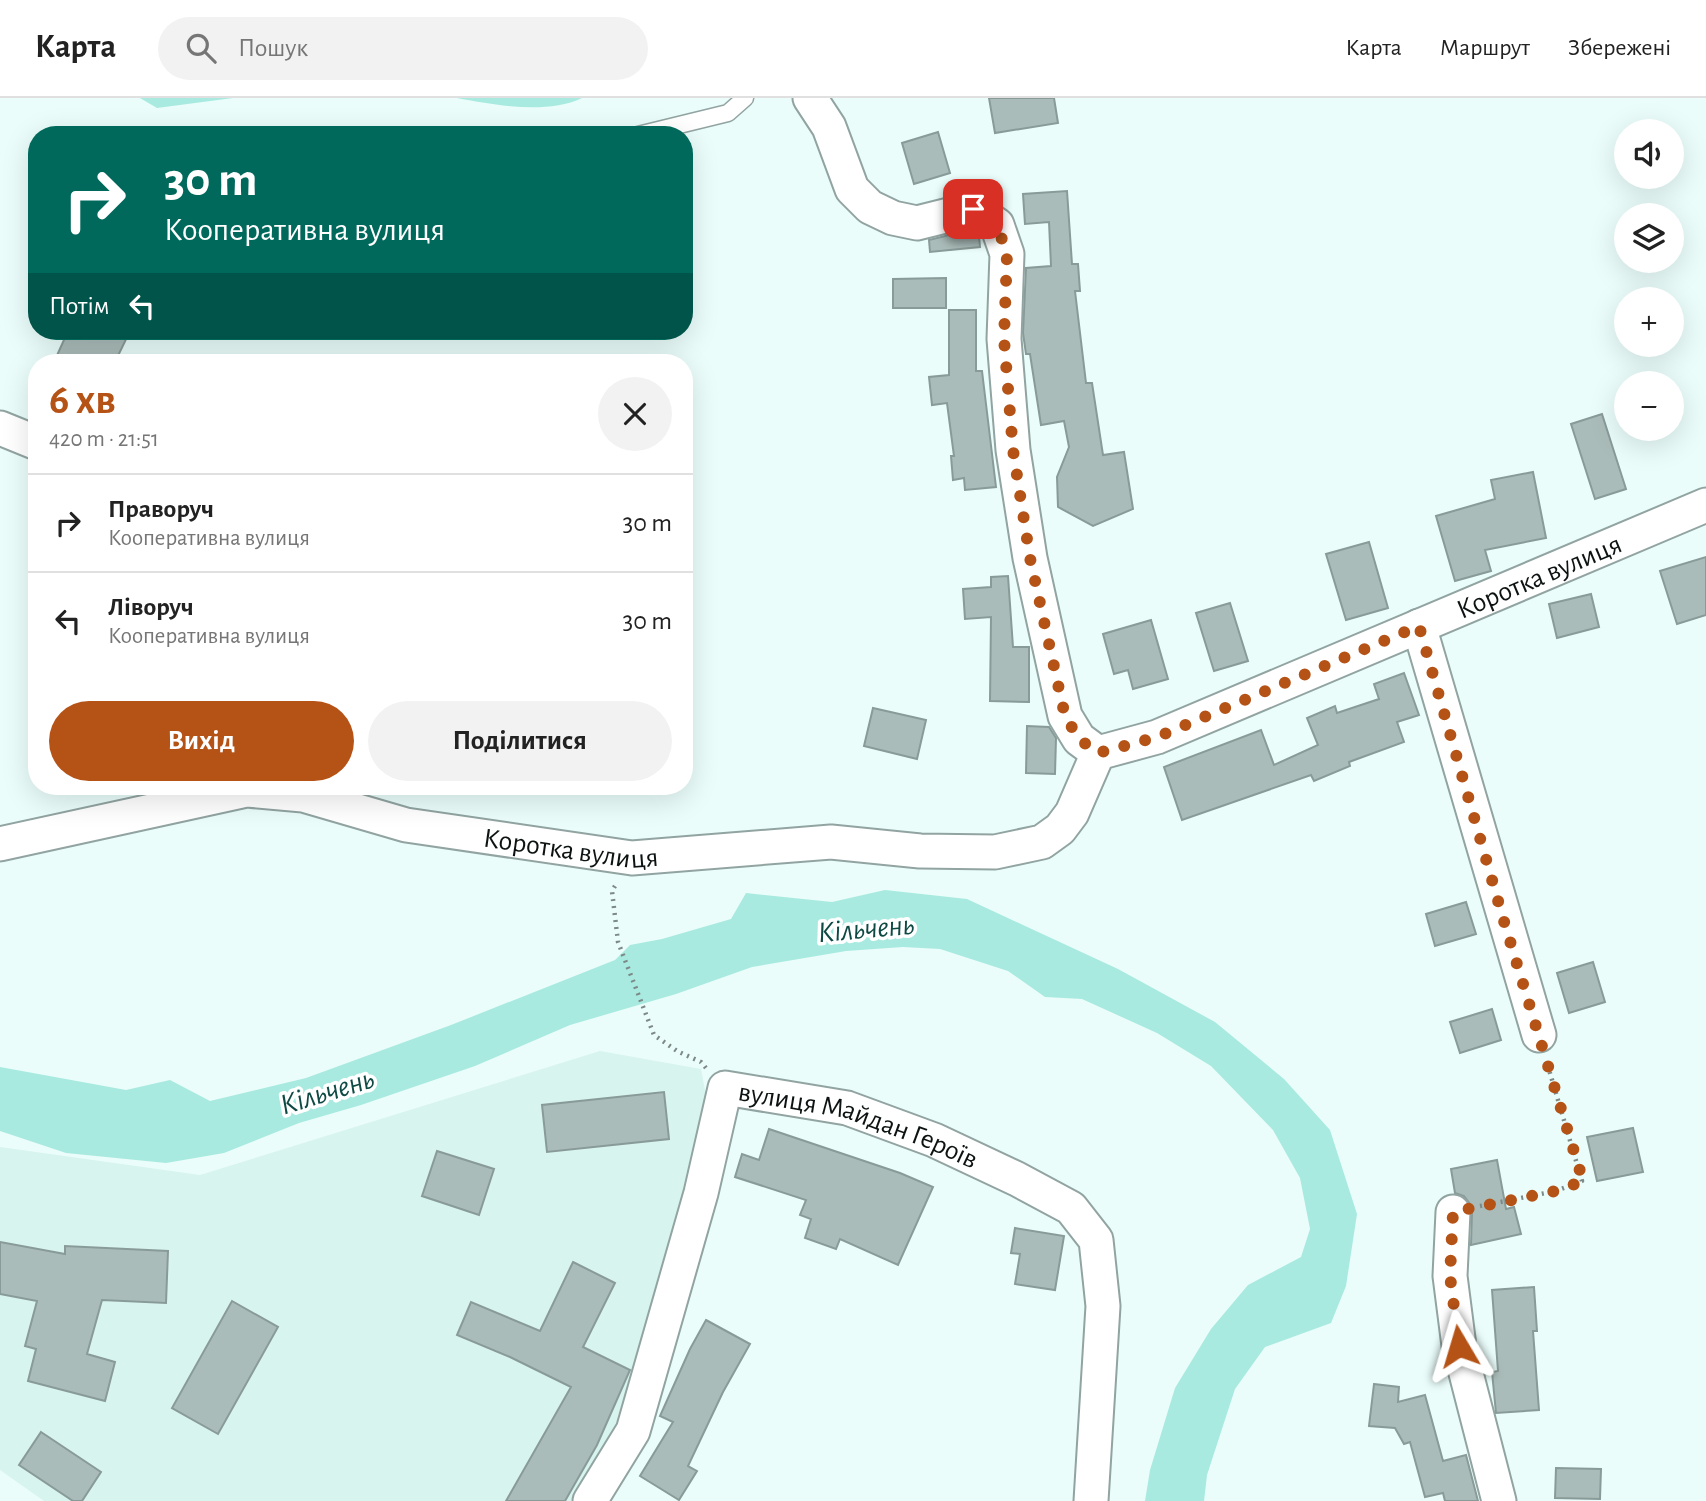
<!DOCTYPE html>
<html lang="uk">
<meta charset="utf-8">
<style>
:root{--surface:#fff;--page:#f2f2f2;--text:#222;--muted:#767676;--line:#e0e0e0;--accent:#b55317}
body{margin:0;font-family:"Alegreya Sans",sans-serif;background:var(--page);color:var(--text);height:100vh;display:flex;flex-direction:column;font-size:26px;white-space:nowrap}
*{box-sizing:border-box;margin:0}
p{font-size:23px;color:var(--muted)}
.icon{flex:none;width:38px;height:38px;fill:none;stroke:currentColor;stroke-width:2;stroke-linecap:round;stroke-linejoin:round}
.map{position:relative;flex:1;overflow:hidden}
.drawer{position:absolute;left:28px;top:256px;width:665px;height:441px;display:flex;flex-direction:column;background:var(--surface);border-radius:28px;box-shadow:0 7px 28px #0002}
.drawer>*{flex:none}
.top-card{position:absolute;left:28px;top:28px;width:665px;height:214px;border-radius:28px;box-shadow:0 7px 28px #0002;background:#00695c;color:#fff;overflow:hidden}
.controls{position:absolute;left:1614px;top:21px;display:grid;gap:14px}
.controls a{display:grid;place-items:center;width:70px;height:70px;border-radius:50%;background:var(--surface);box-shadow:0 7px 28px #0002;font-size:35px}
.pin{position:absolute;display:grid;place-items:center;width:60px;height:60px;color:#fff;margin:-30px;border-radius:14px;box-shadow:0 4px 10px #0006}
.me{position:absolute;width:77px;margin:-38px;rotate:353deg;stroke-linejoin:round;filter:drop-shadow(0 0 5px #0008)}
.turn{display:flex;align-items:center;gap:24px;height:147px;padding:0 21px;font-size:32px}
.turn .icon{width:91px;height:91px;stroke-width:2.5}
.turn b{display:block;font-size:49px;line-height:60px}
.then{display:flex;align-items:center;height:66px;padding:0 21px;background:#0003;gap:14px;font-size:26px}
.round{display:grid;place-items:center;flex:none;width:74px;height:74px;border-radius:37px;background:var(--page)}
.overview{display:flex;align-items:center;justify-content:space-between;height:119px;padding:0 21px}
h1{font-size:42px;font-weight:600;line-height:52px;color:var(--accent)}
.primary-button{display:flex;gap:14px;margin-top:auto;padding:14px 21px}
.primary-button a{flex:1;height:80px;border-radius:42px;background:var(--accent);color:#fff;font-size:28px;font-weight:600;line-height:80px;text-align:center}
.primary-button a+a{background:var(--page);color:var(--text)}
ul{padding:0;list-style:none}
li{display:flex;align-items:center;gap:21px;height:98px;padding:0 21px;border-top:2px solid var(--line)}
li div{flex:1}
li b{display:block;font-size:26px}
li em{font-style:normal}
header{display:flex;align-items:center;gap:42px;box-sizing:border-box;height:98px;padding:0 35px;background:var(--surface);border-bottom:2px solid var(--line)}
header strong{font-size:33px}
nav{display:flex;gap:38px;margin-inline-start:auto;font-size:24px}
.search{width:490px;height:63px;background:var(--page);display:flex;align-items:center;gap:18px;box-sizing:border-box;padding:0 24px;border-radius:38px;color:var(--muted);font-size:26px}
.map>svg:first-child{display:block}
.built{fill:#d7f4ef}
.water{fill:#a8eae0}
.building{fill:#aabcb9;stroke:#899b98;stroke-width:2}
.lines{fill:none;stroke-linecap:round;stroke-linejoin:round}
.service-casing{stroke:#91a4a1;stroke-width:19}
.minor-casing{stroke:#91a4a1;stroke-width:37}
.path{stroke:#7d8987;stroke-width:4.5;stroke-dasharray:2 5;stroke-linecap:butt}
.service{stroke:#fff;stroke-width:16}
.minor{stroke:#fff;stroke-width:33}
.route{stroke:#b55317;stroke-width:12;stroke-dasharray:0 21.6}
.labels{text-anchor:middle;stroke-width:7;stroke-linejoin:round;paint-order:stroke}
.street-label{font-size:28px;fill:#0d1312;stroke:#fff}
.water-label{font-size:30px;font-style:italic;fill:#0e4943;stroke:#fff}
</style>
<header>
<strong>Карта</strong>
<div class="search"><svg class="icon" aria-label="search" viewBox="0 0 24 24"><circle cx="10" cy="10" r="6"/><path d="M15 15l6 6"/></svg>Пошук</div>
<nav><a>Карта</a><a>Маршрут</a><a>Збережені</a></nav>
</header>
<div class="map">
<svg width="1706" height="1403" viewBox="0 0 1706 1403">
<rect width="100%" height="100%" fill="#eafdfa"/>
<polygon class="built" points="600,953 701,971 710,1019 629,1302 571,1403 44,1403 0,1372 0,1049 200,1077"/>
<g class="water">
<polygon points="140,0 233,0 157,10"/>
<path d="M457 0H582C546 17 495 7 457 0Z"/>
<polygon points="885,792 967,801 1118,871 1215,924 1284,981 1330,1032 1357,1116 1346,1188 1331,1225 1265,1249 1235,1291 1207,1377 1204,1403 1145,1403 1150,1372 1175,1290 1211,1231 1248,1187 1301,1159 1310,1131 1300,1080 1273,1032 1211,968 1157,935 1082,901 1045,899 1008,873 940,851 903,849 846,853 752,869 676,896 570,927 475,968 361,1007 299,1025 224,1055 166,1065 66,1055 0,1033 0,969 126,992 170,982 210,1003 306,980 451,927 615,862 630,847 662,841 731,821 746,795 832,804"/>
</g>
<g class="building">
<polygon points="989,0 1054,0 1058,25 995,35"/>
<polygon points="938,34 950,75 914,86 902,45"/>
<polygon points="1067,93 1072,166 1078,166 1080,193 1075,193 1086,285 1092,285 1103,357 1124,354 1133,411 1093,428 1058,409 1057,379 1069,349 1064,323 1041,327 1030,256 1026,256 1023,235 1026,170 1051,168 1049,124 1025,126 1023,96"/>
<polygon points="969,132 979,138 980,149 930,154 929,142"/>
<polygon points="946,180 946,210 893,210 893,181"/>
<polygon points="949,212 976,212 976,273 982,273 996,389 965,392 964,380 953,382 951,358 954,358 947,305 932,307 929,279 949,277"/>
<polygon points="68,233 130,233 115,264 54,264"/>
<polygon points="1602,316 1626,391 1595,401 1571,326"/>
<polygon points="1533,374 1546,440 1485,452 1491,473 1455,483 1436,418 1495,401 1491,382"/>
<polygon points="1369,444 1388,510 1346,522 1326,456"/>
<polygon points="1706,459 1706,517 1677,526 1660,473"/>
<polygon points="1008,478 1013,549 1029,549 1029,604 990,603 991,519 965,521 963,491 991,489 991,479"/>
<polygon points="1591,496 1599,529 1557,540 1549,506"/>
<polygon points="1230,505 1248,563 1214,573 1196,515"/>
<polygon points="1151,522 1168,581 1133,591 1128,572 1114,576 1103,536"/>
<polygon points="1404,575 1419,617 1397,624 1404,644 1349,664 1350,668 1314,683 1311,677 1182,722 1164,669 1261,632 1274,667 1318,647 1307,620 1335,608 1337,615 1379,601 1374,586"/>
<polygon points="873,610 926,622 917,661 864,648"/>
<polygon points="1027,628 1049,629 1056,640 1055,676 1026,675"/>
<polygon points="1466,804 1476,836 1435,848 1426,816"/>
<polygon points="1593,864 1605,904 1569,915 1557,875"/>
<polygon points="1492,911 1501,942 1460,955 1450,924"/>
<polygon points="664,994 669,1041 547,1054 542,1007"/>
<polygon points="1633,1030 1643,1074 1597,1083 1587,1039"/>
<polygon points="769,1031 900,1075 933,1089 898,1167 840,1141 836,1151 805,1140 811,1121 800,1117 806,1102 735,1079 742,1056 759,1062"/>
<polygon points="437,1053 494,1071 479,1117 422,1098"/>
<polygon points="1497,1062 1506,1111 1514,1109 1521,1136 1471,1147 1472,1115 1470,1106 1464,1098 1455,1095 1451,1071"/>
<polygon points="1015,1130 1064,1138 1055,1192 1015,1186 1020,1156 1011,1155"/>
<polygon points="0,1144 65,1156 65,1148 168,1153 166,1205 102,1202 87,1256 115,1264 105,1303 28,1283 36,1251 25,1248 37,1203 0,1196"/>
<polygon points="573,1164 615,1185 583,1249 630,1272 597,1347 565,1403 506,1403 571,1289 510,1259 457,1237 471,1204 540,1233"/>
<polygon points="1534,1189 1537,1233 1533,1233 1539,1312 1496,1315 1492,1274 1498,1273 1492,1192"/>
<polygon points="232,1203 278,1229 218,1336 172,1310"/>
<polygon points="706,1222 750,1246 723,1294 688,1368 697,1373 679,1402 640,1378 673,1324 660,1318 690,1251"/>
<polygon points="1374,1286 1399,1289 1398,1304 1425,1297 1443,1363 1466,1357 1478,1403 1445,1403 1443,1395 1425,1399 1410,1344 1404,1346 1395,1330 1369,1328"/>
<polygon points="41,1334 101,1374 82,1403 73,1403 19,1367"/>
<polygon points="1556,1370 1601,1371 1600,1401 1555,1400"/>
</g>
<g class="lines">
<g class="service-casing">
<polyline id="service" points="638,37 728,15 745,0"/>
</g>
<g class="minor-casing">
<g id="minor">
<polyline points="810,0 829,29 852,91 870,109 893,120 917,125 973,111 997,127 1007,156 1004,241 1013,352 1030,460 1065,618 1079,641 1098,655"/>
<polyline points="0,330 37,345"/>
<polyline points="1419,528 1539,937"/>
<path id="s1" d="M0 746 247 692 303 697 406 727 632 760 831 744 920 753 995 754 1042 744 1060 731 1072 715 1098 655 1157 639 1706 407"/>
<polyline points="1453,1114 1450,1178 1459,1248 1499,1403"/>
<path id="s2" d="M590 1403 633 1333 701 1095 725 990 847 1010 934 1042 1017 1081 1071 1110 1096 1142 1103 1208 1091 1403"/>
</g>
</g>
<g class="path">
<polyline points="615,788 612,793 618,844 654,937 677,953 701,964 706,970"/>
<polyline points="1480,1108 1556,1093 1582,1083 1547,965"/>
</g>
<use href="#service" class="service"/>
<use href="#minor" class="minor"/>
</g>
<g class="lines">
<polyline class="route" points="973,111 997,127 1007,156 1004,241 1013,352 1030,460 1065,618 1079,641 1098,655 1157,639 1419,528 1503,820 1583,1083 1556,1093 1453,1114 1450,1178 1459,1248"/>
</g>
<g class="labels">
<g class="street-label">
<text dy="10" stroke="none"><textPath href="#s1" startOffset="1640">Коротка вулиця</textPath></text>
<text dy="10" stroke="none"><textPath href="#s1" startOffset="583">Коротка вулиця</textPath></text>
<text dy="10" stroke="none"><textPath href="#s2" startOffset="576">вулиця Майдан Героїв</textPath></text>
</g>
<g class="water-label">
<text transform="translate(866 830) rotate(-5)" y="10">Кільчень</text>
<text transform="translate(327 993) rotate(-17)" y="10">Кільчень</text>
</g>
</g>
</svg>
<div class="controls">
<a><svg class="icon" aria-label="sound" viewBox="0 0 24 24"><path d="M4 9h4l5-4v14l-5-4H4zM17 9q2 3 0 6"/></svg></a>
<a><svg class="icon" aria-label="layers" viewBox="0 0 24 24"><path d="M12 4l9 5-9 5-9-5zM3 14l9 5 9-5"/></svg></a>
<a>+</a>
<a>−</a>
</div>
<div class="pin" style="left:973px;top:111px;background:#d93025"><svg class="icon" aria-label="arrive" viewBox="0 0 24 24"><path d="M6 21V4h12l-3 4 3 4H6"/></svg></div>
<svg class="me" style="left:1459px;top:1248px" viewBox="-20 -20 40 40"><path d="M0-17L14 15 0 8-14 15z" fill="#b55317" stroke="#fff" stroke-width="4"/></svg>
<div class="top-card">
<div class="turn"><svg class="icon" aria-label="right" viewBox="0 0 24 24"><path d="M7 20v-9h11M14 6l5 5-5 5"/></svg><div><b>30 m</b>Кооперативна вулиця</div></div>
<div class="then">Потім<svg class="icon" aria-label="left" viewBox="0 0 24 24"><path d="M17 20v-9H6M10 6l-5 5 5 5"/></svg></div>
</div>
<section class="drawer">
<div class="overview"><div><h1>6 хв</h1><p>420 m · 21:51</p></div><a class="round"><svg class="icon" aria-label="close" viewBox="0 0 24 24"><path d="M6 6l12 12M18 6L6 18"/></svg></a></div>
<ul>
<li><svg class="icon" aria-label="right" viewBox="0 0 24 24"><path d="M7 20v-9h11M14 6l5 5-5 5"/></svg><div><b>Праворуч</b><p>Кооперативна вулиця</p></div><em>30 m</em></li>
<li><svg class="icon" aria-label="left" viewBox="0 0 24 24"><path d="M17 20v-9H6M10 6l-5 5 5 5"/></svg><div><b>Ліворуч</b><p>Кооперативна вулиця</p></div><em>30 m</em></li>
</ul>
<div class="primary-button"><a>Вихід</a><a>Поділитися</a></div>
</section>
</div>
